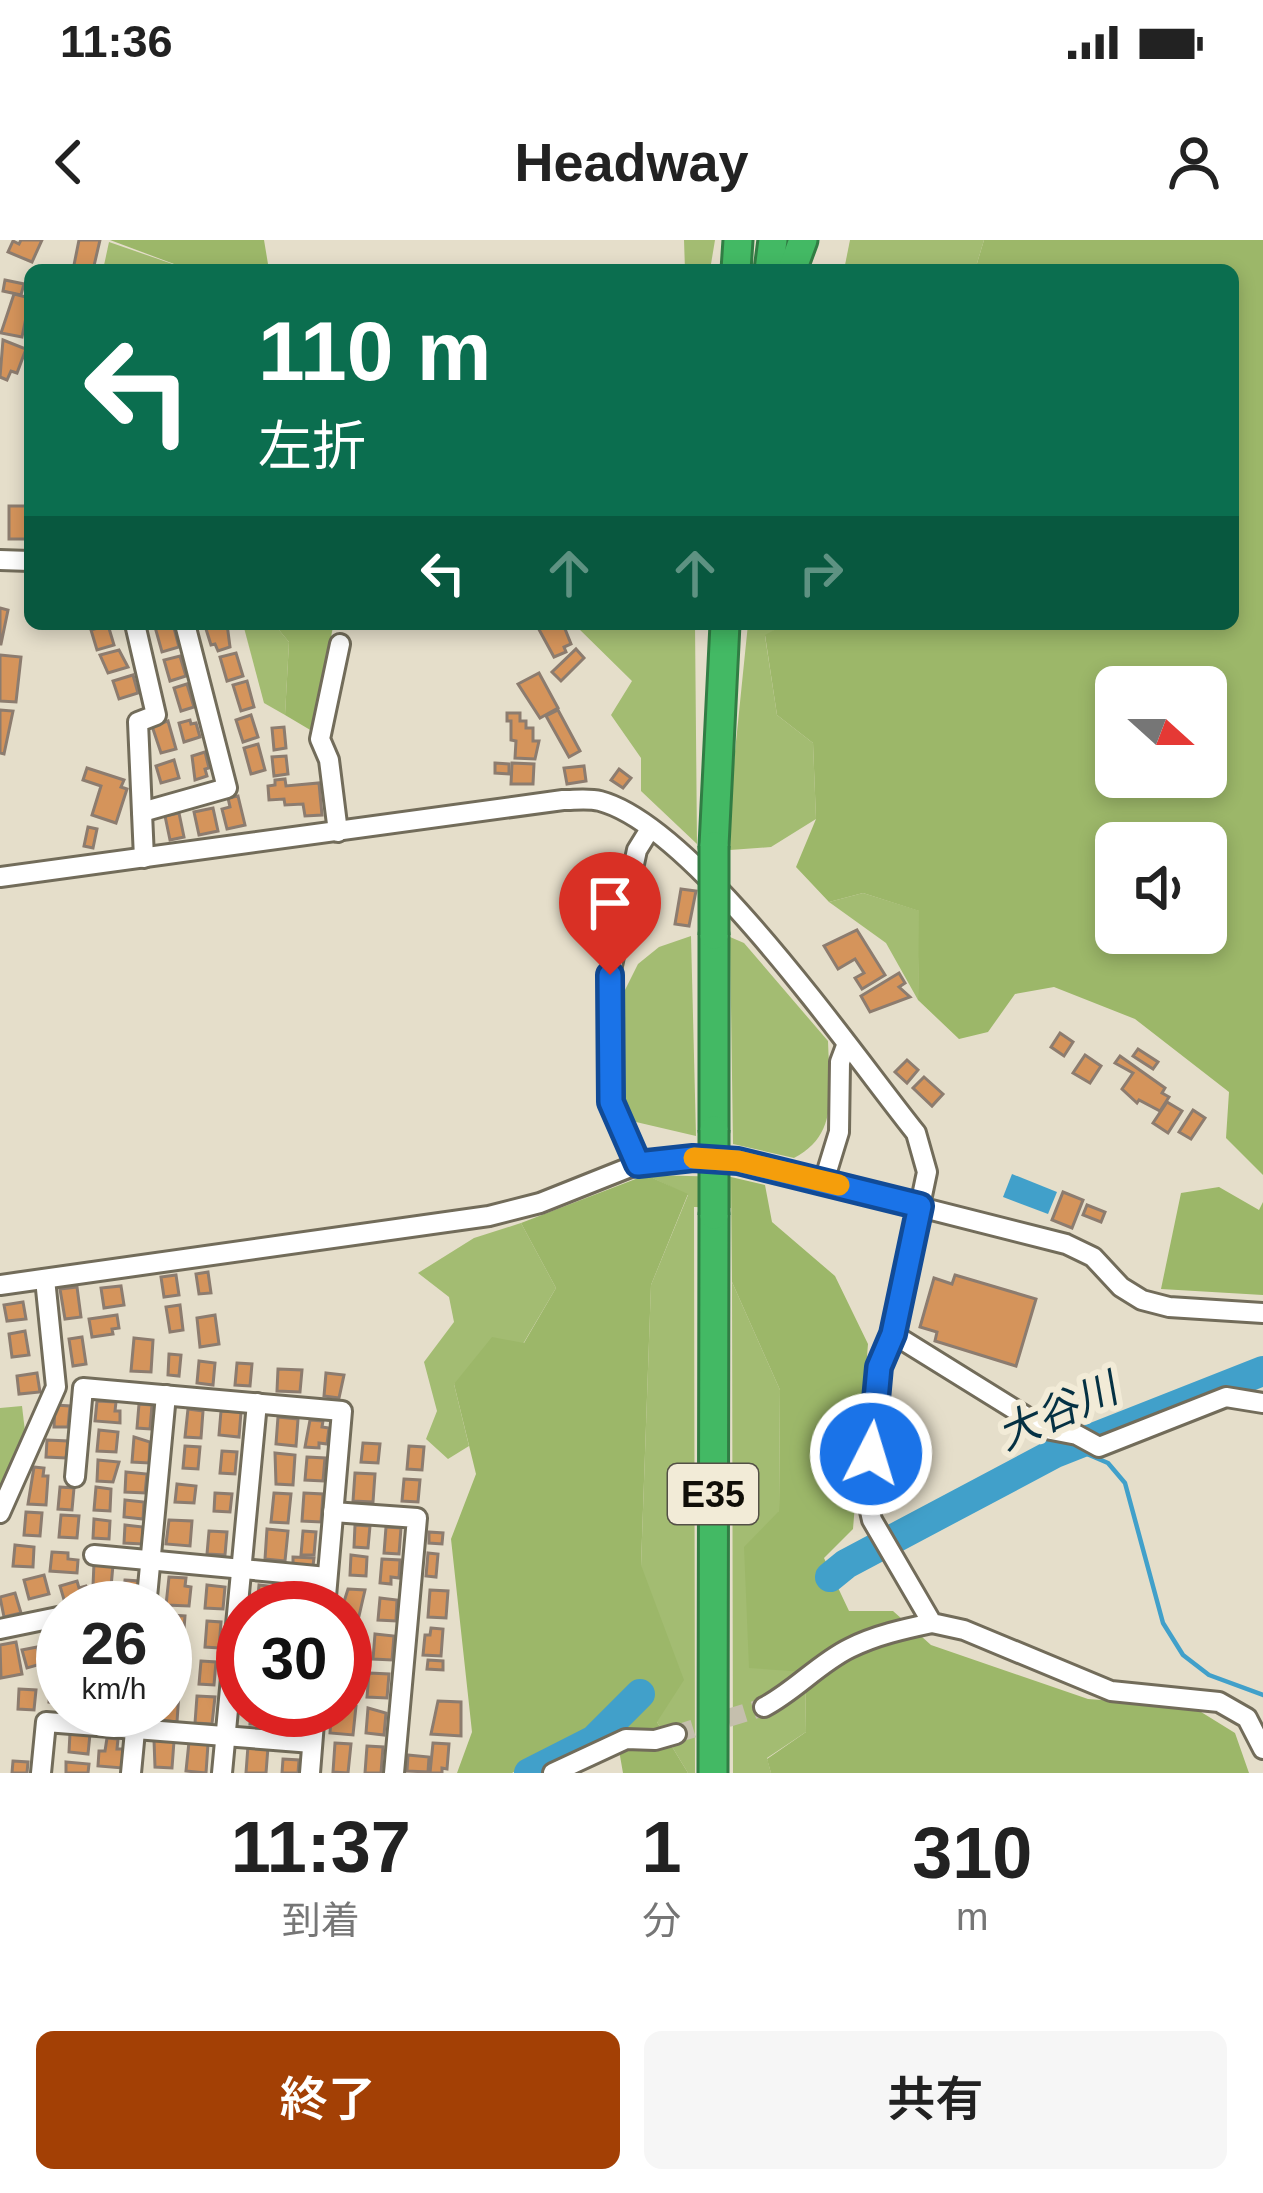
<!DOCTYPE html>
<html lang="ja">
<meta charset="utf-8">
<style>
:root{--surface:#fff;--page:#f6f6f6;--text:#222;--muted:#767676;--accent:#a34005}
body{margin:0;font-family:Arial,"Noto Sans JP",sans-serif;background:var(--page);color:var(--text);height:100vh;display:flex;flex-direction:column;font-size:45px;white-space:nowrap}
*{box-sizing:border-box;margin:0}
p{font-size:39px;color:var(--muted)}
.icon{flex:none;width:66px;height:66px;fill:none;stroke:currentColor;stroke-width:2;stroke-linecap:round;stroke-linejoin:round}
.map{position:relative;height:1533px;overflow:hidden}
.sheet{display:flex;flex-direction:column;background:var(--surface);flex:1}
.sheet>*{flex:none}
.guide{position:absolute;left:24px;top:24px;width:1215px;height:366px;border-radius:18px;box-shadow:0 6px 18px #0003;background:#0b6e4f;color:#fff;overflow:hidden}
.needle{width:78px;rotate:111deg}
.fabs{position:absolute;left:1095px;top:426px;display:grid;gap:24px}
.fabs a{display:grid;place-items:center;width:132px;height:132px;border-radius:18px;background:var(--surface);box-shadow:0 6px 18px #0003;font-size:60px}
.speed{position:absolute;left:36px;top:1341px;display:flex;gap:24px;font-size:60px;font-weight:700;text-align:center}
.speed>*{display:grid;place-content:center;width:156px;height:156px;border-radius:50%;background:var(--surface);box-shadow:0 6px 18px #0003;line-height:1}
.speed small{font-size:30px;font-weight:400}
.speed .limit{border:18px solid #d22;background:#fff;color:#111}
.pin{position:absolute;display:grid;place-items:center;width:102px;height:102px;color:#fff;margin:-123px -51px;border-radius:50% 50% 50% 0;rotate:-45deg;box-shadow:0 0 12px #0007}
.pin .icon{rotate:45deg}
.me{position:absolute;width:132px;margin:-66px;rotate:5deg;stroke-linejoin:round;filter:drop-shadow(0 0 9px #0008)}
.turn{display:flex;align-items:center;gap:42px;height:252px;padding:0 36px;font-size:54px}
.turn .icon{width:156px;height:156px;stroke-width:2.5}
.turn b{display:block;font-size:84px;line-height:102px}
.lanes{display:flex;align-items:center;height:114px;padding:0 36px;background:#0003;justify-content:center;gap:60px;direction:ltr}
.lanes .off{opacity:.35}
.eta{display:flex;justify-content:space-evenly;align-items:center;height:204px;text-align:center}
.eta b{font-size:72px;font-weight:600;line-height:84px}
.action{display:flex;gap:24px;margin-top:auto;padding:24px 36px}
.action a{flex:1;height:138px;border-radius:18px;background:var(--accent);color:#fff;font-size:48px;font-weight:600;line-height:138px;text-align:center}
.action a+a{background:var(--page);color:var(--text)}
.status{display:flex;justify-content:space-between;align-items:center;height:84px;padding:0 60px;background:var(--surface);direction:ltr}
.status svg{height:33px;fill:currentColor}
header{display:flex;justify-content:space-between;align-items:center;height:156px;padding:0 36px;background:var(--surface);font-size:54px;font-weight:600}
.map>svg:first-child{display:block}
.green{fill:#a3bc72}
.forest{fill:#9cb769;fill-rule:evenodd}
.water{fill:#41a0ca}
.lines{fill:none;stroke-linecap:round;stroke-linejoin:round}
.stream{stroke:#41a0ca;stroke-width:4.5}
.river{stroke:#41a0ca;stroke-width:30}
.building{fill:#d5945b;stroke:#8c7c6f;stroke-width:3}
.minor-tunnel{stroke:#c5bfad;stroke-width:18;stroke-dasharray:18 9;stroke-linecap:butt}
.minor-casing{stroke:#726c5a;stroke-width:24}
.highway-casing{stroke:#317d44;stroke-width:33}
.minor{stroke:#fff;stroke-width:18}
.highway{stroke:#43b964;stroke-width:27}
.highway-bridge-casing{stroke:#317d44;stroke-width:33;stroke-linecap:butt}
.highway-bridge{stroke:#43b964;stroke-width:27}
.route-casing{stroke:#114b97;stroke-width:30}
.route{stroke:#1a73e8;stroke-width:21}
.slow{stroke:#f59e0b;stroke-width:21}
.labels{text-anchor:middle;stroke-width:12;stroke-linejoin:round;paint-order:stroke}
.shield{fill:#f2ebd7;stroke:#545046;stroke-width:3}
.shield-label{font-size:36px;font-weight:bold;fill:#100e08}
.water-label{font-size:42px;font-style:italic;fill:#053143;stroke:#f2ebd7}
</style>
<div class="status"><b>11:36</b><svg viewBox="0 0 49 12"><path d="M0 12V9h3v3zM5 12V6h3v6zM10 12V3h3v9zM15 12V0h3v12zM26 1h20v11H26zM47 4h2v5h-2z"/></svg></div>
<header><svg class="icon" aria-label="back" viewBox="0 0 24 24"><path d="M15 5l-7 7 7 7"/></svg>Headway<svg class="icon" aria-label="person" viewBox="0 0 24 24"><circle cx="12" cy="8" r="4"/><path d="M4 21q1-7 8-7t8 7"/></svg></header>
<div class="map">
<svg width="1263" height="1533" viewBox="0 0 1263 1533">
<rect width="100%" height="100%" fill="#e5deca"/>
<g class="green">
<polygon points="684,0 715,0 710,30 685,30"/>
<polygon points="850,0 984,0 975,30 844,30"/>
<polygon points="109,2 190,30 103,30"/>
<polygon points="243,384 274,384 289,402 285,475 264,463"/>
<polygon points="574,384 602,384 611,389 695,384 697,604 641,551 641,518 611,475 632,441"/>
<polygon points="748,384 785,384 765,396 777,475 813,503 816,579 771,607 730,610 731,551"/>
<polygon points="863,653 920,671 918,760 886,703 829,662"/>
<polygon points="691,696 696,896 636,882 622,863 622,756 638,724 659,707"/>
<path d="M730 697 744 703 828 801C829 847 841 894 794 918L733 904Z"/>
<polygon points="646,935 731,937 731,968 694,967 695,1533 688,1533 657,1482 641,1326 651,1045 688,955"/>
<polygon points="521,983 556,1048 523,1104 454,1144 469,1206 448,1219 426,1199 437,1171 424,1122 454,1082 449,1057 418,1033 474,998"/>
<polygon points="732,1042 780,1150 779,1271 749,1427 805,1431 806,1492 767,1518 771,1533 733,1533"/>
<polygon points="22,1166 26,1200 0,1257 0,1168"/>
</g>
<g class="forest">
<polygon points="110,0 264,0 269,30 190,30"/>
<path d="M984 0H1263V935L1226 898 1229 852 1135 779 1054 747 1015 754 988 792 959 799 918 760 919 671 863 653 829 662 796 627 816 579 813 503 777 475 765 395 785 384H1233V30H975ZM1206 447V537H1116V447ZM1116 603H1206V693H1116Z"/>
<polygon points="274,384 333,387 312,491 285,475 289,402"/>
<polygon points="646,935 688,954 651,1045 641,1325 684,1440 657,1482 688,1533 623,1533 613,1476 512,1533 457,1533 472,1492 451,1299 476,1234 454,1144 492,1097 524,1103 556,1048 521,983"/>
<polygon points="731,937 765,945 772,982 835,1036 868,1104 853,1289 824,1318 849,1371 893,1371 931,1405 1088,1459 1193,1467 1235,1493 1249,1533 771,1533 767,1519 806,1492 805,1432 749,1428 744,1307 779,1271 780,1150 732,1042"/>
<polygon points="1219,947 1259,970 1263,962 1263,1055 1161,1049 1181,953"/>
</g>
<polygon class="water" points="1012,934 1057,952 1048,974 1003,957"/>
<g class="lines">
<polyline class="stream" points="1073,1208 1108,1223 1125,1243 1163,1383 1183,1415 1209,1435 1263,1455"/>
<g class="river">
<polyline points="830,1337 846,1324 1055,1213 1263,1131"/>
<polyline points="529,1533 594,1500 640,1454"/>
</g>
</g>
<g class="building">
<polygon points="21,0 42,0 32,22 8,12 13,1 19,4"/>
<polygon points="79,0 100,0 93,30 73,30"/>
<polygon points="5,40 24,44 21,55 3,51"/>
<polygon points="14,54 30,58 22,97 1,93"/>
<polygon points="3,100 26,109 17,133 11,131 7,140 0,137"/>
<rect x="9" y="266" width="21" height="33"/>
<polygon points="0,368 8,370 1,404 0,404"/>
<polygon points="173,384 179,407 162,412 155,387"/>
<polygon points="227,384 230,407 218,411 215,404 211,405 206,389"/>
<polygon points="536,384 563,384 571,404 564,407 566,412 554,417"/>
<polygon points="108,385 114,405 97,410 91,390"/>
<polygon points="576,409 584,418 561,441 552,432"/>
<polygon points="119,410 128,427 108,433 100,415"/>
<polygon points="236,413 243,436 227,441 220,417"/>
<polygon points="0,415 21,417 16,462 0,461"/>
<polygon points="180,416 186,436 170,441 164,420"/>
<polygon points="539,433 558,468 540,478 518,444"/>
<polygon points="133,435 138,453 119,459 113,441"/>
<polygon points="247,441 254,467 241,471 233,445"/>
<polygon points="187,444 194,467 181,471 174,448"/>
<polygon points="0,470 13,471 4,514 0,513"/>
<polygon points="558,470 580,511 569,517 546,476"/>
<polygon points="507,473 520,473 520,481 526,481 526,488 533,488 533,501 539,501 535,519 515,518 516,501 511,500 511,481 507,481"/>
<polygon points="251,475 258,497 243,502 236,480"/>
<polygon points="190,480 191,484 196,483 200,497 184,502 179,483"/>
<polygon points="168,481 176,509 161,513 152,486"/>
<polygon points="284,487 286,508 274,510 272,488"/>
<polygon points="258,504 265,530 251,534 244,508"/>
<polygon points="205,512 209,528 205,529 207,536 195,540 192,516"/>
<polygon points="286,516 288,534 274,536 272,517"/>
<polygon points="174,520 179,538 161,543 156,526"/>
<polygon points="495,523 509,524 509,534 495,533"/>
<polygon points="512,523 534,524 533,544 511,544"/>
<polygon points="584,526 586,541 567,544 564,528"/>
<polygon points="87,528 124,540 121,547 127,549 116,583 92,575 101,546 83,540"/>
<polygon points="619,529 631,538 623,548 611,540"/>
<polygon points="285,539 286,546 319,543 322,575 305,576 303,564 285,565 284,559 269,560 268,546 275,545 275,540"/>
<polygon points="238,556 245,585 227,589 222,569 230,567 228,558"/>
<polygon points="213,568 218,591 199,595 194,572"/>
<polygon points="179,573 184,597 170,600 165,576"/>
<polygon points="88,587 97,589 93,608 84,606"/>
<polygon points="596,632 611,636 608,652 617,654 613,671 604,669 602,676 587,673"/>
<polygon points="681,649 696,651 689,686 675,684"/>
<polygon points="857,690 885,735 862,749 855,738 864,733 855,719 838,729 824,706"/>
<polygon points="899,733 905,743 899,747 910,757 870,772 861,756"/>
<polygon points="1060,793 1073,802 1064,816 1051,807"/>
<polygon points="1138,809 1158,822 1153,829 1133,816"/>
<polygon points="1085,815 1101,826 1090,843 1073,833"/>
<polygon points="1120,816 1165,848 1162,853 1169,857 1160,871 1139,860 1137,863 1122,849 1133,833 1115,823"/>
<polygon points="907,820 918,830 907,843 895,832"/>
<polygon points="924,837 943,854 932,866 913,848"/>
<polygon points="1167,862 1182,871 1168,893 1153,883"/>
<polygon points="1193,870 1205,878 1191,899 1179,892"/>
<polygon points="1063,952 1083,960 1072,988 1052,980"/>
<polygon points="1087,965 1105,972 1101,982 1083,975"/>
<polygon points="208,1032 211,1053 199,1054 196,1034"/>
<polygon points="176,1035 179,1055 164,1057 161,1037"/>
<polygon points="955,1035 1036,1059 1016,1126 935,1101 937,1092 920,1087 934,1038 952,1044"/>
<polygon points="121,1046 124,1065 104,1068 101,1048"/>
<polygon points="77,1047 81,1077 65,1079 60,1049"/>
<polygon points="23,1062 26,1079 7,1081 4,1065"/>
<polygon points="180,1065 183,1090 170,1092 166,1067"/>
<polygon points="117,1075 119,1088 112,1089 113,1094 92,1097 89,1079"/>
<polygon points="215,1075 219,1104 200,1107 197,1078"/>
<polygon points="25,1091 29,1115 12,1117 9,1094"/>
<polygon points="82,1097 86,1124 73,1126 69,1099"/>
<polygon points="134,1098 153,1100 151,1132 131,1131"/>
<polygon points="169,1114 181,1115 179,1136 168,1135"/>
<polygon points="199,1121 215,1123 213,1145 197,1143"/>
<polygon points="237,1123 252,1124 250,1146 235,1145"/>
<polygon points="278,1129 302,1130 300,1152 277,1151"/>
<polygon points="37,1133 40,1152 19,1154 17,1136"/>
<polygon points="326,1133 344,1135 339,1158 324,1156"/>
<polygon points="97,1161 116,1162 115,1171 120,1171 120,1183 95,1181"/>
<polygon points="139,1164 152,1165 150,1189 137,1188"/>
<polygon points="55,1165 70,1166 68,1187 54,1187"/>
<polygon points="188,1169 203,1171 201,1198 185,1197"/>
<polygon points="221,1171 241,1172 239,1197 219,1195"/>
<polygon points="278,1177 298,1179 296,1206 276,1204"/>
<polygon points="310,1180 323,1181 322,1187 329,1188 327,1204 319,1203 319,1208 305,1207"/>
<polygon points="99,1190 118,1192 116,1212 97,1211"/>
<polygon points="134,1197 150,1202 149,1223 132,1222"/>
<polygon points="47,1200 68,1201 66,1218 46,1217"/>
<polygon points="363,1203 380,1204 378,1223 361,1222"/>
<polygon points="185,1206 200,1207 198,1229 183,1228"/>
<polygon points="409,1206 424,1207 422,1230 407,1229"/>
<polygon points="222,1211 237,1212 235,1234 220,1233"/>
<polygon points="275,1213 295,1215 293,1245 276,1244"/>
<polygon points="307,1217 325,1218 323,1241 305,1240"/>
<polygon points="98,1220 119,1222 113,1242 97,1241"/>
<polygon points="34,1227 44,1228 43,1236 48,1236 46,1265 28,1264"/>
<polygon points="126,1232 147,1234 145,1253 125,1252"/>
<polygon points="355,1233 375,1234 373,1262 353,1261"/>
<polygon points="404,1239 420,1240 418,1262 402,1261"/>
<polygon points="177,1244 196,1246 194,1263 175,1262"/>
<polygon points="60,1247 74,1248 72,1270 58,1269"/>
<polygon points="96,1247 111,1249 110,1271 94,1270"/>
<polygon points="215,1253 232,1254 230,1272 214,1271"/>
<polygon points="274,1253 291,1254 288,1283 271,1282"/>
<polygon points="304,1253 323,1254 321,1282 302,1281"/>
<polygon points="125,1260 144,1262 143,1279 124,1277"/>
<polygon points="26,1272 42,1273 40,1296 24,1295"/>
<polygon points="61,1275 79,1276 77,1298 59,1297"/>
<polygon points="94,1279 110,1281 109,1299 93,1298"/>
<polygon points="169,1280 192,1281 190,1306 166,1304"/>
<polygon points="125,1285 143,1287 142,1304 124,1303"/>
<polygon points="355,1285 370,1286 368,1308 354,1307"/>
<polygon points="386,1287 401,1288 399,1314 384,1313"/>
<polygon points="267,1289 288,1291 285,1321 265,1319"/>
<polygon points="209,1291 227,1292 225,1315 207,1314"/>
<polygon points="303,1291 316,1292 314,1315 301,1315"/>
<polygon points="429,1292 443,1293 442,1304 429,1303"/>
<polygon points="15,1305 34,1307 33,1327 13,1326"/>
<polygon points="52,1312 68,1313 68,1319 78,1320 77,1333 50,1331"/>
<polygon points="428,1313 438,1314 436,1337 426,1336"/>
<polygon points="351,1315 367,1317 366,1336 350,1335"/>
<polygon points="293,1317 314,1318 313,1326 293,1325"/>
<polygon points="382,1319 400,1320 399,1338 391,1337 391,1344 380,1343"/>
<polygon points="94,1323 113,1325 111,1347 93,1346"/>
<polygon points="44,1335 49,1354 29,1359 24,1340"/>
<polygon points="169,1337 186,1338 185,1346 191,1347 189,1366 166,1365"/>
<polygon points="125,1340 139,1341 138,1361 123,1360"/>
<polygon points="77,1341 79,1348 86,1346 92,1357 65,1363 60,1346"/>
<polygon points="207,1345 225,1347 223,1369 205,1368"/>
<polygon points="259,1345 277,1347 276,1368 257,1368"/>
<polygon points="348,1349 365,1350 359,1376 345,1375 345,1368 342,1368"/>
<polygon points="430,1350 448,1351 446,1378 428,1377"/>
<polygon points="300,1351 314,1352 313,1368 299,1368"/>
<polygon points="15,1353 21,1373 4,1377 0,1357"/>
<polygon points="380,1358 397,1360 396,1381 378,1380"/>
<polygon points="170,1375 185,1376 183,1402 168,1401"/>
<polygon points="207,1381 221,1382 219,1408 205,1407"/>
<polygon points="431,1388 443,1389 441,1416 423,1415 425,1395 430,1395"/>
<polygon points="347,1390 362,1391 360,1417 345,1415"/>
<polygon points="375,1394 394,1396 392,1420 373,1419"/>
<polygon points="16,1402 22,1434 1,1438 0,1405"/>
<polygon points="63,1404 63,1424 58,1425 53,1406"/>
<polygon points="37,1407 41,1424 27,1428 22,1410"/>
<polygon points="167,1412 184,1414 182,1442 165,1441"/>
<polygon points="428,1420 443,1421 443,1430 427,1429"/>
<polygon points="201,1421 216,1422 214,1445 199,1444"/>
<polygon points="347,1424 362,1425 354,1456 345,1455"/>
<polygon points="369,1433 389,1434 387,1458 367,1457"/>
<polygon points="51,1434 63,1435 63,1463 49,1462"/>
<polygon points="19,1449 36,1450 34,1470 18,1469"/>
<polygon points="166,1452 179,1452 177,1482 158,1480 158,1470 165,1470"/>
<polygon points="197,1456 215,1457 212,1484 195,1483"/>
<polygon points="438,1461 461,1462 461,1496 431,1494"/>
<polygon points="345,1465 356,1466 353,1495 330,1493 331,1478 345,1470"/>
<polygon points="368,1468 386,1473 384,1495 366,1493"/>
<polygon points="251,1470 269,1470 268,1485 250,1484"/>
<polygon points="287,1470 302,1470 301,1488 285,1487"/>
<polygon points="70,1493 90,1494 88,1514 69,1512"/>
<polygon points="107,1498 118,1499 117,1509 123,1509 122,1528 98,1526 99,1511 105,1511"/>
<polygon points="154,1500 174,1501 172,1528 155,1527"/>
<polygon points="189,1502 208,1504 206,1533 186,1531"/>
<polygon points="335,1503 351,1504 348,1533 333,1532"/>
<polygon points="433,1503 449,1504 447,1529 442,1528 442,1533 430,1533"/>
<polygon points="248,1506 268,1507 266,1533 246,1533"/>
<polygon points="367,1506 383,1507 381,1533 365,1533"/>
<polygon points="408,1515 429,1517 428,1532 407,1531"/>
<polygon points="283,1519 299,1520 298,1533 282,1533"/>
<polygon points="13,1521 28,1522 27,1533 12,1533"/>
<polygon points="66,1522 89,1524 88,1533 66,1533"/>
</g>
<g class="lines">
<polyline class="minor-tunnel" points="676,1494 764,1467"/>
<g class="minor-casing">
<g id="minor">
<polyline points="0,320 30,321"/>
<polyline points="135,384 156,475 138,482 144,618"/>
<polyline points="142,572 227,548 185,384"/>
<polyline points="338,592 329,520 320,499 340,404"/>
<path d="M0 637 563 560C575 560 589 558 600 561 695 586 851 812 916 893L927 932 893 1094 879 1127 867 1258 872 1280 932 1383 964 1390 1111 1451 1219 1462 1247 1478 1263 1509"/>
<polyline points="638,924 611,862 610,735 637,610 650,589"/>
<polyline points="824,941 839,892 840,822 846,806"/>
<polyline points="0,1045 489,976 540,963 638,924 693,918 738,921 1066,1004 1093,1017 1121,1047 1142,1060 1169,1067 1263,1073"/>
<polyline points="893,1094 1046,1189 1077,1195 1099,1207 1226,1157 1263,1163"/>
<polyline points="75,1237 83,1148 342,1171 325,1368"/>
<polyline points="333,1272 417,1278 394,1533"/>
<polyline points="0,1273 56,1147 45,1039"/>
<polyline points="94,1315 327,1337"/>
<polyline points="146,1368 166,1155"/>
<polyline points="0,1389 63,1376"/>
<path d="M764 1467C795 1451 819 1423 850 1408 876 1395 904 1389 932 1383"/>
<polyline points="41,1533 46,1482 312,1503"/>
<polyline points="131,1533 137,1470"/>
<polyline points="222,1533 257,1163"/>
<polyline points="310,1533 315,1470"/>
<polyline points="553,1533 626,1499 655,1500 676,1494"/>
</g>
</g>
<g class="highway-casing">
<g id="highway">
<polyline points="736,30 738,0"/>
<polyline points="769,30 773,0"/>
<polyline points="792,30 803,0"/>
<polyline points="714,606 725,384"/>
<polyline points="714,695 714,890"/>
<polyline points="713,1533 714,975"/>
</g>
</g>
<use href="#minor" class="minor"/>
<use href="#highway" class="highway"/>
<g class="highway-bridge-casing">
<g id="highway-bridge">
<polyline points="714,695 714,606"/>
<polyline points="714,975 714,890"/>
</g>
</g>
<use href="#highway-bridge" class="highway-bridge"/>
</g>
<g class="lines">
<g class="route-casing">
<polyline id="route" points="610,735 611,862 638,924 693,918 738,921 920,966 893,1094 879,1127 871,1214"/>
</g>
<use href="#route" class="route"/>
<polyline class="slow" points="694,918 738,921 839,945"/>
</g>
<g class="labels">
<rect class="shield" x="668" y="1224" width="90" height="60" rx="9"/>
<g class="shield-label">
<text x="713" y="1267">E35</text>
</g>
<g class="water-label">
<text transform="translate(1057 1171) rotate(-24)" y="15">大谷川</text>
</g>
</g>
</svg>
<div class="fabs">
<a><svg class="needle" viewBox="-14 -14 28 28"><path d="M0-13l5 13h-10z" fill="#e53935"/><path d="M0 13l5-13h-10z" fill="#767676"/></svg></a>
<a><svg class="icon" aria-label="sound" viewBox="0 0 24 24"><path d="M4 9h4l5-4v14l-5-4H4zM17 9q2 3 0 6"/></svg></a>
</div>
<div class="speed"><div>26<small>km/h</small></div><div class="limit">30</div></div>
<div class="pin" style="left:610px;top:735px;background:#d93025"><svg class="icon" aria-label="arrive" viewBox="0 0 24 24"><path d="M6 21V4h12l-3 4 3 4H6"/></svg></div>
<svg class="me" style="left:871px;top:1214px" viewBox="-20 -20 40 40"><circle r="17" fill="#1a73e8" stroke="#fff" stroke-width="3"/><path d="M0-11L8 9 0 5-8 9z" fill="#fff"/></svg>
<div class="guide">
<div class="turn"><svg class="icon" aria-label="left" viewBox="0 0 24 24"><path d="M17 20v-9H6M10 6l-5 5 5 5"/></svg><div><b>110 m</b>左折</div></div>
<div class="lanes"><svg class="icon" aria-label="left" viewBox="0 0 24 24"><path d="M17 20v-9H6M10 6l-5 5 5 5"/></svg><svg class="icon off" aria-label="ahead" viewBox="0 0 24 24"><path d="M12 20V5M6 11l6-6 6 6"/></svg><svg class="icon off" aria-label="ahead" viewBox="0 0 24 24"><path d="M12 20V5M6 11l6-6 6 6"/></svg><svg class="icon off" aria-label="right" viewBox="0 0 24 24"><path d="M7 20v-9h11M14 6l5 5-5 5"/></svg></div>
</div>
</div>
<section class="sheet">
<div class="eta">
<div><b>11:37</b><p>到着</p></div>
<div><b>1</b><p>分</p></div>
<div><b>310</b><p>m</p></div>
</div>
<div class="action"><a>終了</a><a>共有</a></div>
</section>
